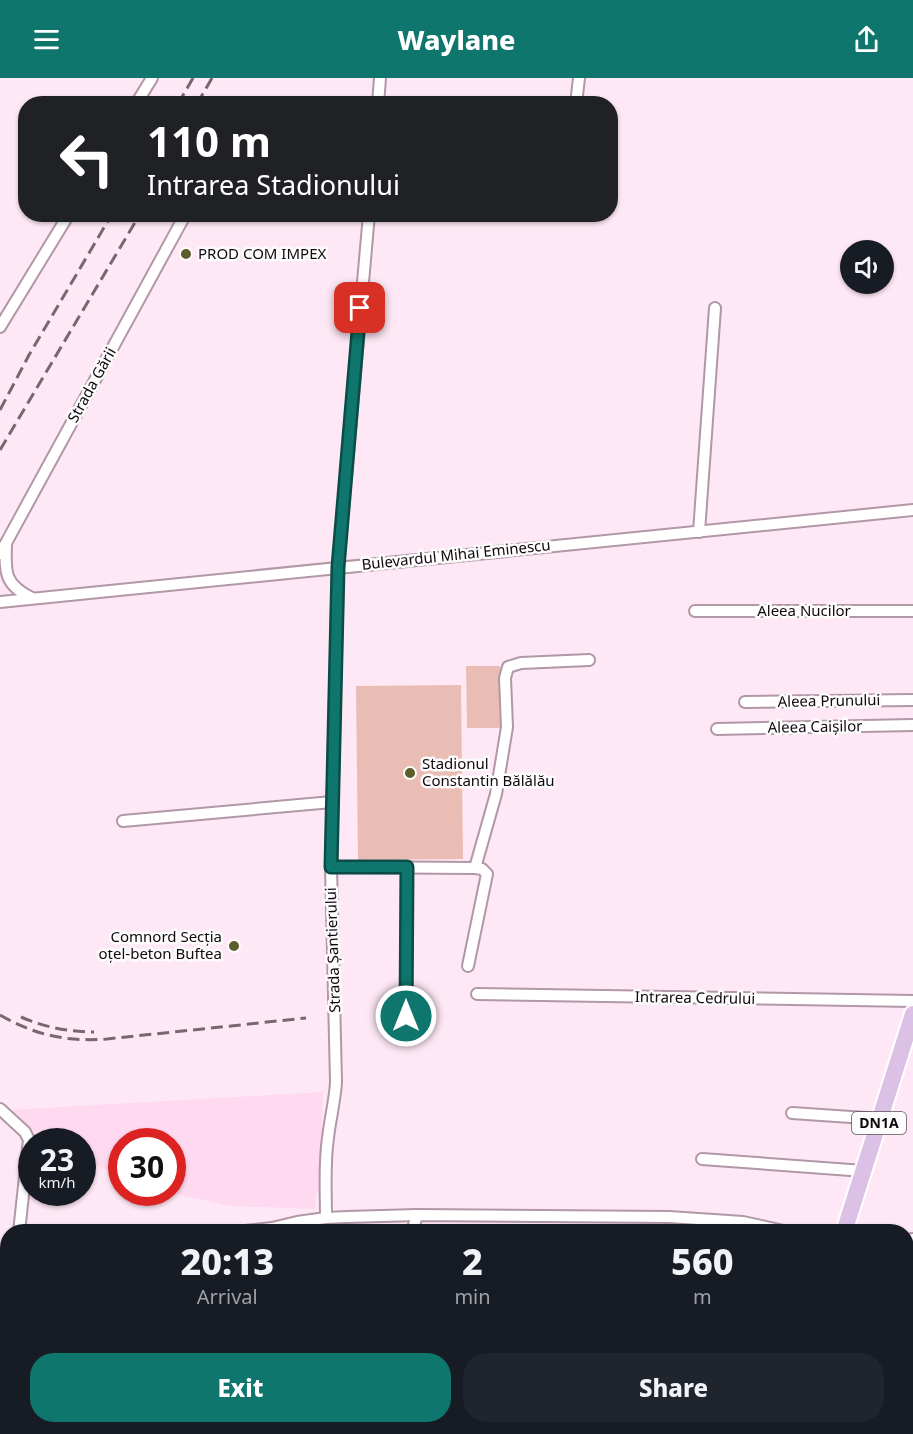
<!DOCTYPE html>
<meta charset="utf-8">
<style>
:root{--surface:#171b24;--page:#20242c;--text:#f1f3f6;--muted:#9ea1a6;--accent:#0f766e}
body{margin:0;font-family:"Noto Sans",sans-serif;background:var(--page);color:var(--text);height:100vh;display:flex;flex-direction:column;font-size:22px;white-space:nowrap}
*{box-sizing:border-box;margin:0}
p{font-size:20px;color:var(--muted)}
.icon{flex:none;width:33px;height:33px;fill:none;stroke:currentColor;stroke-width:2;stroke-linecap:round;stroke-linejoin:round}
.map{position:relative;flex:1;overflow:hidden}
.drawer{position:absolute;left:0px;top:1146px;width:914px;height:210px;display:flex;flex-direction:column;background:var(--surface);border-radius:24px 24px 0 0;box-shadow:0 2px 4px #0004}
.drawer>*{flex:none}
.banner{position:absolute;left:18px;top:18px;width:600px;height:126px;border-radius:24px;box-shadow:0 2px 4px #0004;background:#202124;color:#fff;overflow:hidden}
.tools{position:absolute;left:840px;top:162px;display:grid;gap:12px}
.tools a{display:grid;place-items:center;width:54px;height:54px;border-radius:50%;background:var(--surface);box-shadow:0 2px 4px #0004;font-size:30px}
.speed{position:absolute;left:18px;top:1050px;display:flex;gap:12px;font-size:30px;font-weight:700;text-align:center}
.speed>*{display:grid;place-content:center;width:78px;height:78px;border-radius:50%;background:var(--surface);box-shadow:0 2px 4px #0004;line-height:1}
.speed small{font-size:15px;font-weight:400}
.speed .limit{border:9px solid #d22;background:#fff;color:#111}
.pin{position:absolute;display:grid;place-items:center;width:51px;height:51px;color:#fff;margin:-26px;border-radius:12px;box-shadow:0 3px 9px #0006}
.me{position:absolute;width:66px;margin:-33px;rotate:0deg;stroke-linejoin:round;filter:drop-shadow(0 0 4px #0008)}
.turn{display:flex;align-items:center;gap:21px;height:126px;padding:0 30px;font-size:27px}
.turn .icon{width:78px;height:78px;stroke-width:2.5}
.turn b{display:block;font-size:42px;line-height:51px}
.eta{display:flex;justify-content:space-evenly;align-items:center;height:102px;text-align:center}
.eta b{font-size:36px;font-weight:800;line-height:42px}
.action{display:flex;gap:12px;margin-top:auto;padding:12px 30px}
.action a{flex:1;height:69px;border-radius:24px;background:var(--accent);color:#fff;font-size:24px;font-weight:800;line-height:69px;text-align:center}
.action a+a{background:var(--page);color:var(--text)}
header{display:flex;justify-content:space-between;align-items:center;height:78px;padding:0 30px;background:var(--accent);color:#fff;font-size:27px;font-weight:800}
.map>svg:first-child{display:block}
.built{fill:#fed9ef}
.green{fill:#e9bdb3}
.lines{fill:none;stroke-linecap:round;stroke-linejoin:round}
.minor-casing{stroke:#b297a7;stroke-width:14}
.primary-casing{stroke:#fff;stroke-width:20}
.minor{stroke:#fff;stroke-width:10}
.primary{stroke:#dcc1e7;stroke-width:16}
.rail{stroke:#766770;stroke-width:3;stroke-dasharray:12 6;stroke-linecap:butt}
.route-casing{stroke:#0a4d48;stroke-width:15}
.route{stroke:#0f766e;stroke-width:10}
.poi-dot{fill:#5c5d2b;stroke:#fcfcfc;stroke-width:2}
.labels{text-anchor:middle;stroke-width:5;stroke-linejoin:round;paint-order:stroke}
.shield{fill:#fcfcfc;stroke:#585155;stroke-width:1.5}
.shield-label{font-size:14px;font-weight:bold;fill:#11080e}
.poi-label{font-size:15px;fill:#11080e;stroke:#fcfcfc;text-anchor:start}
.street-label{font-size:15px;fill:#11080e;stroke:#fcfcfc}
</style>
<header><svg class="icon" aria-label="menu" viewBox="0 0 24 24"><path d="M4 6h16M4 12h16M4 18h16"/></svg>Waylane<svg class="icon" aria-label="share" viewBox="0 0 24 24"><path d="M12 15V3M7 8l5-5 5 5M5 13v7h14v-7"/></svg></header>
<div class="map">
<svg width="913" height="1356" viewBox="0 0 913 1356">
<rect width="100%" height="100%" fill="#ffe8f5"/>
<polygon class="built" points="323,1014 320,1110 316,1117 315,1131 230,1128 171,1115 172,1114 172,1064 122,1064 121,1099 83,1081 82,1064 51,1063 36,1055 10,1032"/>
<g class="green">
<polygon points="466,588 500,588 501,650 467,650"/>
<polygon points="461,607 463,781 358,782 356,608"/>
</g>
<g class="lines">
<g class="minor-casing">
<g id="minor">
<polyline points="136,26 152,0"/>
<polyline points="378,26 380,0"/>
<polyline points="576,26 579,0"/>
<polyline points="0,249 69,136"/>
<polyline points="699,454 715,230"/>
<path d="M6 467C5 494 4 507 32 520"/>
<polyline points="0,476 184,139"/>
<polyline points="0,524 913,432"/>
<polyline points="695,533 913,533"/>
<polyline points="745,624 913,622"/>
<polyline points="717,651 913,647"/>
<polyline points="123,743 332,724"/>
<polyline points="331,789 475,790 482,791 487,796 468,888"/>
<polyline points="475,790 496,716 507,649 505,600 508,589 521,585 589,582"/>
<polyline points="477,916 913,923"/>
<polyline points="406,937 407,789"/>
<polyline points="0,1031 25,1054 29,1062 19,1154"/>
<polyline points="792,1035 880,1041"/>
<polyline points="702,1081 864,1093"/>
<path d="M326 1140C326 1114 324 1086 328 1060 330 1041 335 1023 336 1004L331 789 338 489 369 136"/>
<polyline points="235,1154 272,1150 297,1144 326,1140 347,1139 417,1137 669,1139 743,1144 788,1154"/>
<polyline points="412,1154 417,1137"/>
<polyline points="906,1162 913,1161"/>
<polyline points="0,1181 8,1187"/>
<polyline points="906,1192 913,1194"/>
<polyline points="193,1348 202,1356"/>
<polyline points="353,1356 354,1348"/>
</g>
</g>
<g class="primary-casing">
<g id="primary">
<polyline points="844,1154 913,936"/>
<polyline points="780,1356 783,1348"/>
</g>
</g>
<use href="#minor" class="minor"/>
<use href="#primary" class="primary"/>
<g class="rail">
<polyline points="178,26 193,0"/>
<polyline points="197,26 212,0"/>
<polyline points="0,332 29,277 112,136"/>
<polyline points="0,372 140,136"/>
<path d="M0 937C35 957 66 964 107 961L306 940"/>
<path d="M21 939C44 949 69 954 94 954"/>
</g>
</g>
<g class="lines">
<g class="route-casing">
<polyline id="route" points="360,230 338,489 331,789 407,789 406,938"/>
</g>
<use href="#route" class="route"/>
</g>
<g class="poi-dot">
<circle cx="186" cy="176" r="6"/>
<circle cx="410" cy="695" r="6"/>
<circle cx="234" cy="868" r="6"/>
</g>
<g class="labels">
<rect class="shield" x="852" y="1034" width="54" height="22" rx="4.5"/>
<g class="shield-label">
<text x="879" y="1050">DN1A</text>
</g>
<g class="poi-label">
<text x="198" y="181">PROD COM IMPEX</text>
<text x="422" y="691">Stadionul<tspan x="422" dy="17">Constantin Bălălău</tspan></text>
<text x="222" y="864" text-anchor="end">Comnord Secția<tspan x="222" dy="17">oțel-beton Buftea</tspan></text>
</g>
<g class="street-label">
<text transform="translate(92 307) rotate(-61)" y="5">Strada Gării</text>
<text transform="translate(456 477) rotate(-6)" y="5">Bulevardul Mihai Eminescu</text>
<text x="804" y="538">Aleea Nucilor</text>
<text transform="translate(829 623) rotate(-1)" y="5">Aleea Prunului</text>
<text transform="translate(815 649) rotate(-1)" y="5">Aleea Caișilor</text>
<text transform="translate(333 872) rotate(-92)" y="5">Strada Șantierului</text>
<text transform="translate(695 920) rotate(1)" y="5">Intrarea Cedrului</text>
</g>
</g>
</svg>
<div class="tools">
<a><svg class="icon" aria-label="sound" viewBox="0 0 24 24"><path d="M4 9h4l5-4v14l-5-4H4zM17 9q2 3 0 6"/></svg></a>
</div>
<div class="speed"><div>23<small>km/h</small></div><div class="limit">30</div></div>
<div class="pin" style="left:360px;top:230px;background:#d93025"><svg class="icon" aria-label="arrive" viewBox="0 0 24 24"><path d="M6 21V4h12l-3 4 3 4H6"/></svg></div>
<svg class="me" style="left:406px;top:938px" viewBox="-20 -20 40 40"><circle r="17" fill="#0f766e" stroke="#fff" stroke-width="3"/><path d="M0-11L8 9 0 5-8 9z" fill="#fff"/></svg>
<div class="banner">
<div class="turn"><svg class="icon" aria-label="left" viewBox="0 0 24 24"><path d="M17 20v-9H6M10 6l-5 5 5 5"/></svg><div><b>110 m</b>Intrarea Stadionului</div></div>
</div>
<section class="drawer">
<div class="eta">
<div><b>20:13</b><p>Arrival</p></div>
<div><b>2</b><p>min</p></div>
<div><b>560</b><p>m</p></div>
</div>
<div class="action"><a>Exit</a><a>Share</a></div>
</section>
</div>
